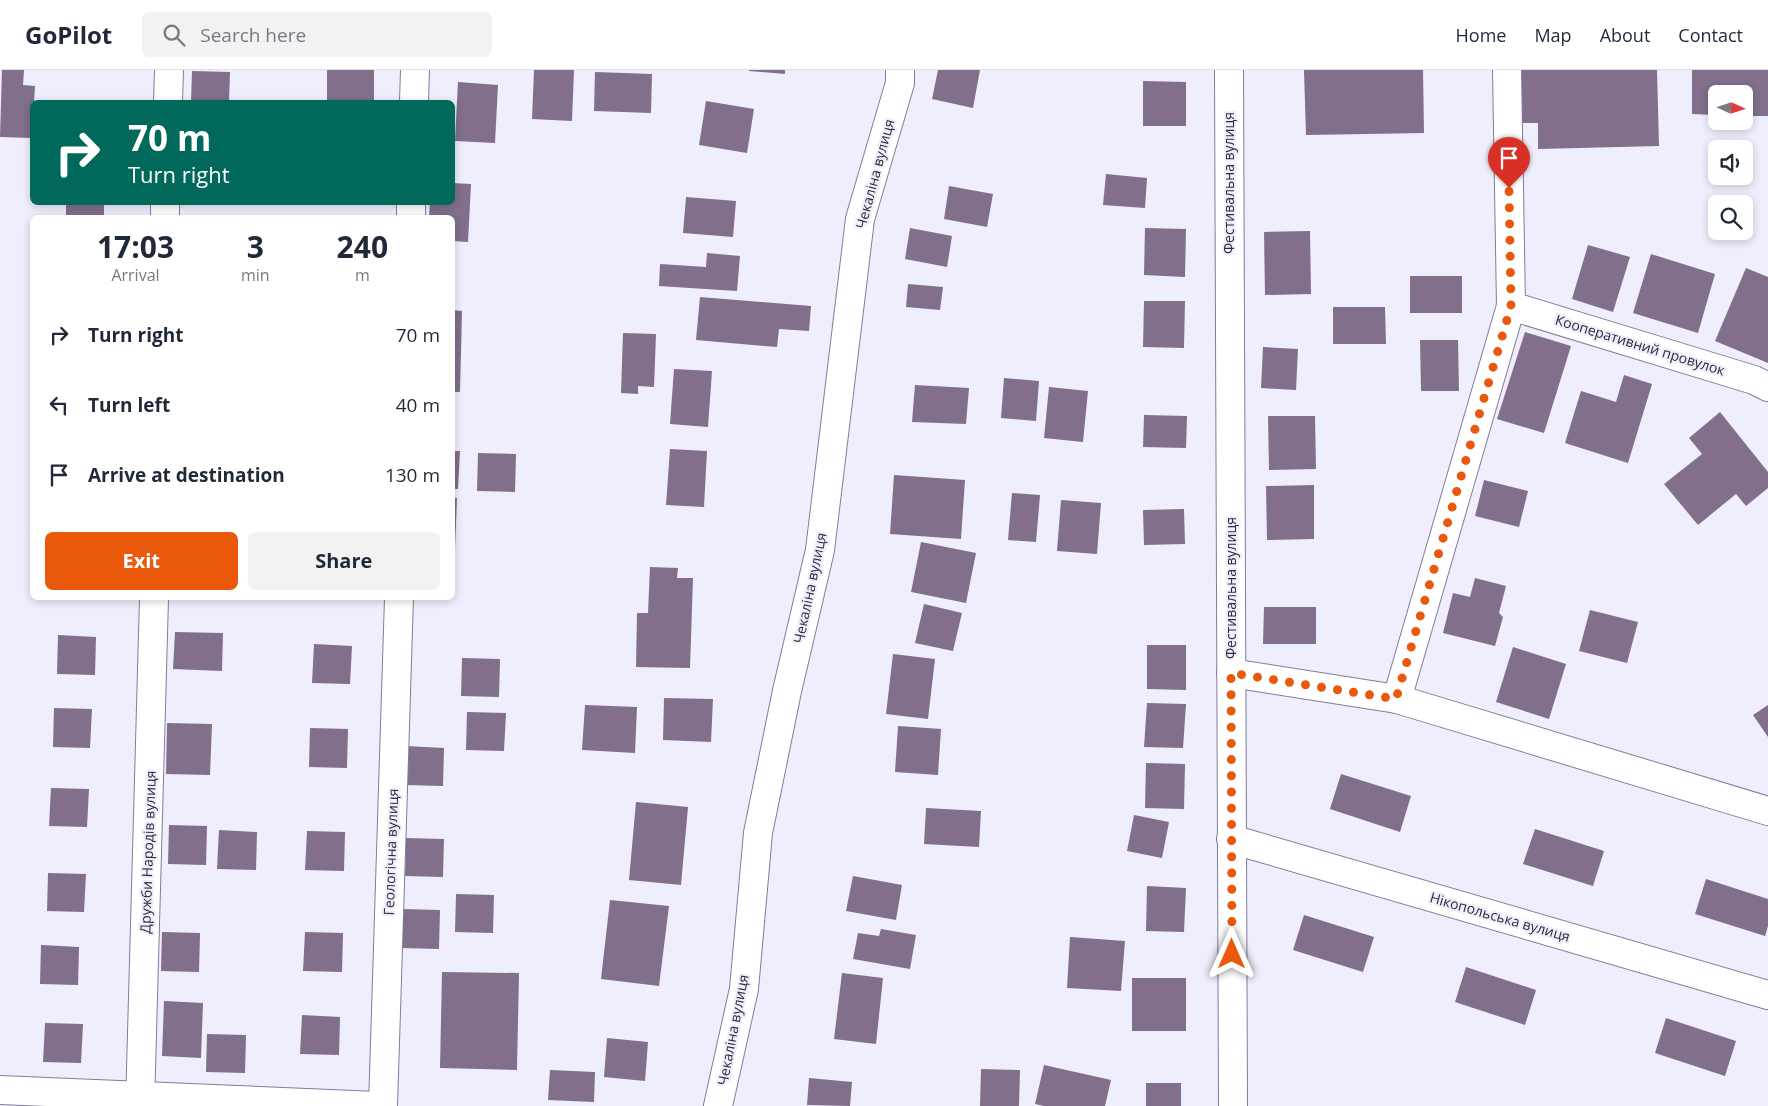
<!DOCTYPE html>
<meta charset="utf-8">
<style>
:root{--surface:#fff;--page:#f2f2f3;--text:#1f2937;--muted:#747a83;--line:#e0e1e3;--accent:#ea580c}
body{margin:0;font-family:"Open Sans",sans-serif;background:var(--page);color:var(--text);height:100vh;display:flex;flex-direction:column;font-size:19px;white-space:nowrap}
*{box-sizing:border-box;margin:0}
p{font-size:16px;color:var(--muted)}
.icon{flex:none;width:28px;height:28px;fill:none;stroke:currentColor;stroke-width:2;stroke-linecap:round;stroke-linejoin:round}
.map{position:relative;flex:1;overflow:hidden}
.panel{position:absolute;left:30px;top:145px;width:425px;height:385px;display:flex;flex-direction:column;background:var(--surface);border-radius:8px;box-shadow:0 2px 8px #0003}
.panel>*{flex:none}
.top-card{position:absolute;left:30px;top:30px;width:425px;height:105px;border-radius:8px;box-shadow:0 2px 8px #0003;background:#00695c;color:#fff;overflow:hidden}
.needle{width:32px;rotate:93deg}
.controls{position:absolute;left:1708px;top:15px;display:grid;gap:10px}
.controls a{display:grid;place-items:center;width:45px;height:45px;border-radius:8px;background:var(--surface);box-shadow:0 2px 8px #0003;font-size:25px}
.pin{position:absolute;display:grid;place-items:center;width:42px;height:42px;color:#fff;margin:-51px -21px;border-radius:50% 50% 50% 0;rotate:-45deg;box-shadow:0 0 5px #0007}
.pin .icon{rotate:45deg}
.me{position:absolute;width:55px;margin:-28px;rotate:0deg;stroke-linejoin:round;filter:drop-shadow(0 0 4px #0008)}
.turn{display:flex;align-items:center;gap:18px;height:105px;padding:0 15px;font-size:22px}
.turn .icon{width:65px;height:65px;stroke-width:2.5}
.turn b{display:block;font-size:35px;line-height:42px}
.eta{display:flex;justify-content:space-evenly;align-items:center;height:85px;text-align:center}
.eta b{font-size:30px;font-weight:700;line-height:35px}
.action{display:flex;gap:10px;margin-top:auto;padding:10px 15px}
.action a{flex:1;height:58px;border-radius:8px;background:var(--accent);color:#fff;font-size:20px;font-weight:700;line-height:58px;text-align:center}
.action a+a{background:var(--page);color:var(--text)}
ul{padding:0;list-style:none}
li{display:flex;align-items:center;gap:15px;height:70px;padding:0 15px}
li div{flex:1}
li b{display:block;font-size:19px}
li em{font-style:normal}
header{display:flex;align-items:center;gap:30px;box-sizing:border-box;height:70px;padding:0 25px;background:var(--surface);border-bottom:1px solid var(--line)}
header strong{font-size:24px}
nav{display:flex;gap:28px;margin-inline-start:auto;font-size:18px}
.search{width:350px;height:45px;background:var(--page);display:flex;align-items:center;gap:12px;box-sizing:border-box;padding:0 18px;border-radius:8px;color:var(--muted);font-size:19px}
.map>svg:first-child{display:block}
.building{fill:#816f8c}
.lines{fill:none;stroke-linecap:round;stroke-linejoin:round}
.street-casing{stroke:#807c9d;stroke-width:30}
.street{stroke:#fff;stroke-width:28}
.route{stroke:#ea580c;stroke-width:9;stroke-dasharray:0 16.2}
.labels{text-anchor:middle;stroke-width:4.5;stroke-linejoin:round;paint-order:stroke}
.street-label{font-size:14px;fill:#2c2b38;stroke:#efeefd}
</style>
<header>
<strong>GoPilot</strong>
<div class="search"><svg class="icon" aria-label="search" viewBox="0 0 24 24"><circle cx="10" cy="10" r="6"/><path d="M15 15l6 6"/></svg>Search here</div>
<nav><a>Home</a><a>Map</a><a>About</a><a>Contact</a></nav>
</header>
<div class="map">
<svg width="1768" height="1036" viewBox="0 0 1768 1036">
<rect width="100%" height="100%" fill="#efeefd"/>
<g class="building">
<polygon points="2,0 24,0 23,15 35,16 34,32 32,32 32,68 0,67"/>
<rect x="327" y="0" width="47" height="31"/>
<polygon points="534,0 574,0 572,51 532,49"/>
<polygon points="749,0 785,0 785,4 749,1"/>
<polygon points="938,0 980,0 973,38 932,29"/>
<polygon points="1304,0 1423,0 1424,63 1306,65"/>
<polygon points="1512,0 1657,0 1659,76 1538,79 1538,53 1513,53"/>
<polygon points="1692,0 1768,0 1768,46 1744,46 1744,24 1716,24 1716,45 1692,44"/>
<polygon points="192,1 230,2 229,32 191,32"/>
<polygon points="595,2 652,4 651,43 594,41"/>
<polygon points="1143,11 1186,12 1186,56 1143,56"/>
<polygon points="458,12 498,15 495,73 455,71"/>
<polygon points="706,31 754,39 747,83 699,75"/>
<polygon points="1106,104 1147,108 1145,138 1103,135"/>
<polygon points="452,113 471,114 468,172 452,171 452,148 429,148 430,132 452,132"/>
<polygon points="949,116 993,124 987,157 944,149"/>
<polygon points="686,127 736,131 733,167 683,163"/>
<polygon points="66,132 104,132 104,148 66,147"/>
<polygon points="188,145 219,146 219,148 187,148"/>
<polygon points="910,158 952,166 947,197 905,189"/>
<polygon points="1145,158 1186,159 1185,207 1144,205"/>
<polygon points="1310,161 1311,224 1265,225 1264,162"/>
<polygon points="1588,175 1630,187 1613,242 1572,229"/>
<polygon points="707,183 740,186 737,221 659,216 660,194 706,197"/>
<polygon points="1651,184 1715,204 1698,263 1633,243"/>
<polygon points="1746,198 1768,207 1768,293 1715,271"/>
<rect x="1410" y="206" width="52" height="37"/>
<polygon points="908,214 943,217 940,240 906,237"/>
<polygon points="700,227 811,236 809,261 779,259 777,277 696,270"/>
<polygon points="1144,231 1185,231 1184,278 1143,277"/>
<polygon points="1333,237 1385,237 1386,274 1333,274"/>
<polygon points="452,240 462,241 460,322 452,322"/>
<polygon points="1525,262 1571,276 1544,363 1497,349"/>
<polygon points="623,263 656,264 654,317 638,316 638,324 621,323"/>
<polygon points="1420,270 1458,270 1459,321 1421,321"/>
<polygon points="1263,277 1298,279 1296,320 1261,318"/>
<polygon points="674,299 712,301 708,357 670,354"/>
<polygon points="1624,305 1652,314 1628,393 1565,373 1581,321 1616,332"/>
<polygon points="1004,308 1039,311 1036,351 1001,348"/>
<polygon points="915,315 969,318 966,354 912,352"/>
<polygon points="1049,317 1088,321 1083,372 1044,368"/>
<polygon points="1720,342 1768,402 1768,418 1746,436 1736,424 1698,455 1664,414 1702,384 1689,368"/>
<polygon points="1144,345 1187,346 1186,378 1143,377"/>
<polygon points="1268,346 1315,346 1316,399 1269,400"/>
<polygon points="670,379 707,381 704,437 666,435"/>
<polygon points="452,381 460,381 458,419 452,419"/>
<polygon points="478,383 516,384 515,422 477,421"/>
<polygon points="894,405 965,410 961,469 890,464"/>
<polygon points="1484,410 1528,421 1519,457 1475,446"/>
<polygon points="1314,415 1314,469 1267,470 1266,416"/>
<polygon points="1012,423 1040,425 1036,472 1008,470"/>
<polygon points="452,428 457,428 455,479 452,479"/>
<polygon points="1061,430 1101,433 1097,484 1057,481"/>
<polygon points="1184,439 1185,474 1144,475 1143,440"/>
<polygon points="921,472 976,483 966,533 911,522"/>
<polygon points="650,497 678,498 677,508 693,508 690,598 636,597 637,543 648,543"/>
<polygon points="1475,508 1506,516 1499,543 1503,547 1495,576 1443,563 1453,523 1470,527"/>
<polygon points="74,528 94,528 94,530 74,529"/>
<polygon points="924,534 962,543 953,581 915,573"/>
<polygon points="1264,537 1316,537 1316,574 1263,574"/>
<polygon points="1590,540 1638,552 1627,593 1579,581"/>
<polygon points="175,562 223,563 222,601 173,599"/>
<polygon points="58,565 96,567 95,605 57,604"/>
<polygon points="314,574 352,576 350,614 312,613"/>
<polygon points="1147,575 1186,575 1186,620 1147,619"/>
<polygon points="1513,577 1566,594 1549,649 1496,632"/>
<polygon points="893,584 935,589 928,649 886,644"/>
<polygon points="462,588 500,589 499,627 461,626"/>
<polygon points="664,628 713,629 711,672 663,670"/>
<polygon points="1147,633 1186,634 1183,678 1144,677"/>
<polygon points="585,635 637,637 635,683 582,680"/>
<polygon points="1768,635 1768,667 1753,645"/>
<polygon points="54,638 92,639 90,678 53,677"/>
<polygon points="467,642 506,643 504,681 466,680"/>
<polygon points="167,653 212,654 210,705 166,704"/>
<polygon points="898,656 941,659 938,705 895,702"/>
<polygon points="310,658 348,659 347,698 309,697"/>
<polygon points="406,676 444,678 443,716 404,715"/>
<polygon points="1146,693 1185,694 1184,739 1145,738"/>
<polygon points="1341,704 1411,726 1400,762 1330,739"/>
<polygon points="51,718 89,719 87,757 49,756"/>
<polygon points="636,732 688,737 681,815 629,810"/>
<polygon points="926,738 981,741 979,777 924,774"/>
<polygon points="1134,745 1169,752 1162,788 1127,781"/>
<polygon points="169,755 207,756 206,795 168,794"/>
<polygon points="1535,759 1604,781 1593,816 1523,794"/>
<polygon points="219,760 257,762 256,800 217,799"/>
<polygon points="307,761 345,762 344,801 305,800"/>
<polygon points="406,768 444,769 443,807 405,806"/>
<polygon points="48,803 86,804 84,842 47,841"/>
<polygon points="853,806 902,815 896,850 846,841"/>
<polygon points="1706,809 1768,829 1768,856 1765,866 1695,844"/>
<polygon points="1147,816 1186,818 1184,862 1146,861"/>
<polygon points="456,824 494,825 493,863 455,862"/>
<polygon points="610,830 669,836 659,916 601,909"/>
<polygon points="402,839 440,840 439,879 401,878"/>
<polygon points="1304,845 1374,867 1363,902 1293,880"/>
<polygon points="881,859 916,865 910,899 853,889 858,863 879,866"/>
<polygon points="162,862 200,863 199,902 161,901"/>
<polygon points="305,862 343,863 342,902 303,901"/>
<polygon points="1070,867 1125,871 1121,921 1067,918"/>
<polygon points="41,875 79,877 78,915 40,914"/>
<polygon points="1466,897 1536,920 1525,955 1455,932"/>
<polygon points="442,902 519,903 517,1000 440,998"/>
<polygon points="842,903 883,908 876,974 834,969"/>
<rect x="1132" y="908" width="54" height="53"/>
<polygon points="164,931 203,933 201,988 162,986"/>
<polygon points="302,945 340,947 339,985 300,984"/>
<polygon points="1666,948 1736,971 1725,1006 1655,983"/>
<polygon points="45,953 83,954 81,993 43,992"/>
<polygon points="207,964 246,965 245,1003 206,1002"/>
<polygon points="607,968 648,972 645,1011 604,1007"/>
<polygon points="1044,995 1111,1010 1105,1036 1044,1036 1035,1034"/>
<polygon points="981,999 1020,1000 1019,1036 980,1036"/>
<polygon points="550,1000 595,1002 594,1032 548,1030"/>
<polygon points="809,1008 852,1012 850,1036 807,1035"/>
<rect x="1146" y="1013" width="35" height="23"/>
</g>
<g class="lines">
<g class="street-casing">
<g id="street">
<polyline points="1229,0 1233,1036"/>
<polyline points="168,32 169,0"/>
<polyline points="414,32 415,0"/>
<polyline points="165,148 165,132"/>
<polyline points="411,148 411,132"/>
<polyline points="1511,236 1754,310 1768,317"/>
<polyline points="1231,603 1397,629 1768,741"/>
<polyline points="1397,629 1511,236 1507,0"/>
<polyline points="1231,769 1768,925"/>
<polyline points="0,1020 377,1036"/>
<polyline points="140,1036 154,528"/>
<polyline points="383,1036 399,528"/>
<polyline points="718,1036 744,919 758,763 787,621 820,480 860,149 900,13 900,0"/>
</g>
</g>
<use href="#street" class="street"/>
</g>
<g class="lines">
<polyline class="route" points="1232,884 1231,603 1396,629 1511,236 1509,118"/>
</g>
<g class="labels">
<g class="street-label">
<text transform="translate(875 104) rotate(-75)" y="5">Чекаліна вулиця</text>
<text transform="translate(1229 113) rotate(-90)" y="5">Фестивальна вулиця</text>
<text transform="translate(1640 275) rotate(17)" y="5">Кооперативний провулок</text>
<text transform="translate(810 518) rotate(-78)" y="5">Чекаліна вулиця</text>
<text transform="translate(1231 518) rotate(-90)" y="5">Фестивальна вулиця</text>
<text transform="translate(148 782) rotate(-88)" y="5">Дружби Народів вулиця</text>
<text transform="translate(391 782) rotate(-88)" y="5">Геологічна вулиця</text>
<text transform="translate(1500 847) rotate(16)" y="5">Нікопольська вулиця</text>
<text transform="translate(733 960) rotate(-79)" y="5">Чекаліна вулиця</text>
</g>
</g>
</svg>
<div class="controls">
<a><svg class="needle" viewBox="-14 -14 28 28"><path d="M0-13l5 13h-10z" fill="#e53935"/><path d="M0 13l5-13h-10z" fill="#747a83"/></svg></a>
<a><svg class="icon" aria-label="sound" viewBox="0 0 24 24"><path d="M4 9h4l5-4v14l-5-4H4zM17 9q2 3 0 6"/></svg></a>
<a><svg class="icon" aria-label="search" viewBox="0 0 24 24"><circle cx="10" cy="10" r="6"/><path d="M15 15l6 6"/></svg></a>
</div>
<div class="pin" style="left:1509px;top:118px;background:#d93025"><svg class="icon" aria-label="arrive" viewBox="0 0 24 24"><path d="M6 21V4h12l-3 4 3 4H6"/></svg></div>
<svg class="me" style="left:1232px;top:884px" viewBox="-20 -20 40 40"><path d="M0-17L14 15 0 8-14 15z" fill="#ea580c" stroke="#fff" stroke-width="4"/></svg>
<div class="top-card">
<div class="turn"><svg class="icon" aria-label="right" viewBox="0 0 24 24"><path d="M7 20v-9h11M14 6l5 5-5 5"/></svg><div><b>70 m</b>Turn right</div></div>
</div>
<section class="panel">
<div class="eta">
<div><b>17:03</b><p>Arrival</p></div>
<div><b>3</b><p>min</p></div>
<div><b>240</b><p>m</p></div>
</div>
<ul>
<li><svg class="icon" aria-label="right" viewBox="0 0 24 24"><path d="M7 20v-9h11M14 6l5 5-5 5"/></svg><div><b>Turn right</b></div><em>70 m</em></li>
<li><svg class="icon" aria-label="left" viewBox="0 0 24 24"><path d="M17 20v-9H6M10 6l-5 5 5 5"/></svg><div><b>Turn left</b></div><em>40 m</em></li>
<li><svg class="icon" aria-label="arrive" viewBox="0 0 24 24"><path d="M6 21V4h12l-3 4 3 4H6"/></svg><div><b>Arrive at destination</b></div><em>130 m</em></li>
</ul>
<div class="action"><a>Exit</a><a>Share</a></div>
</section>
</div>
